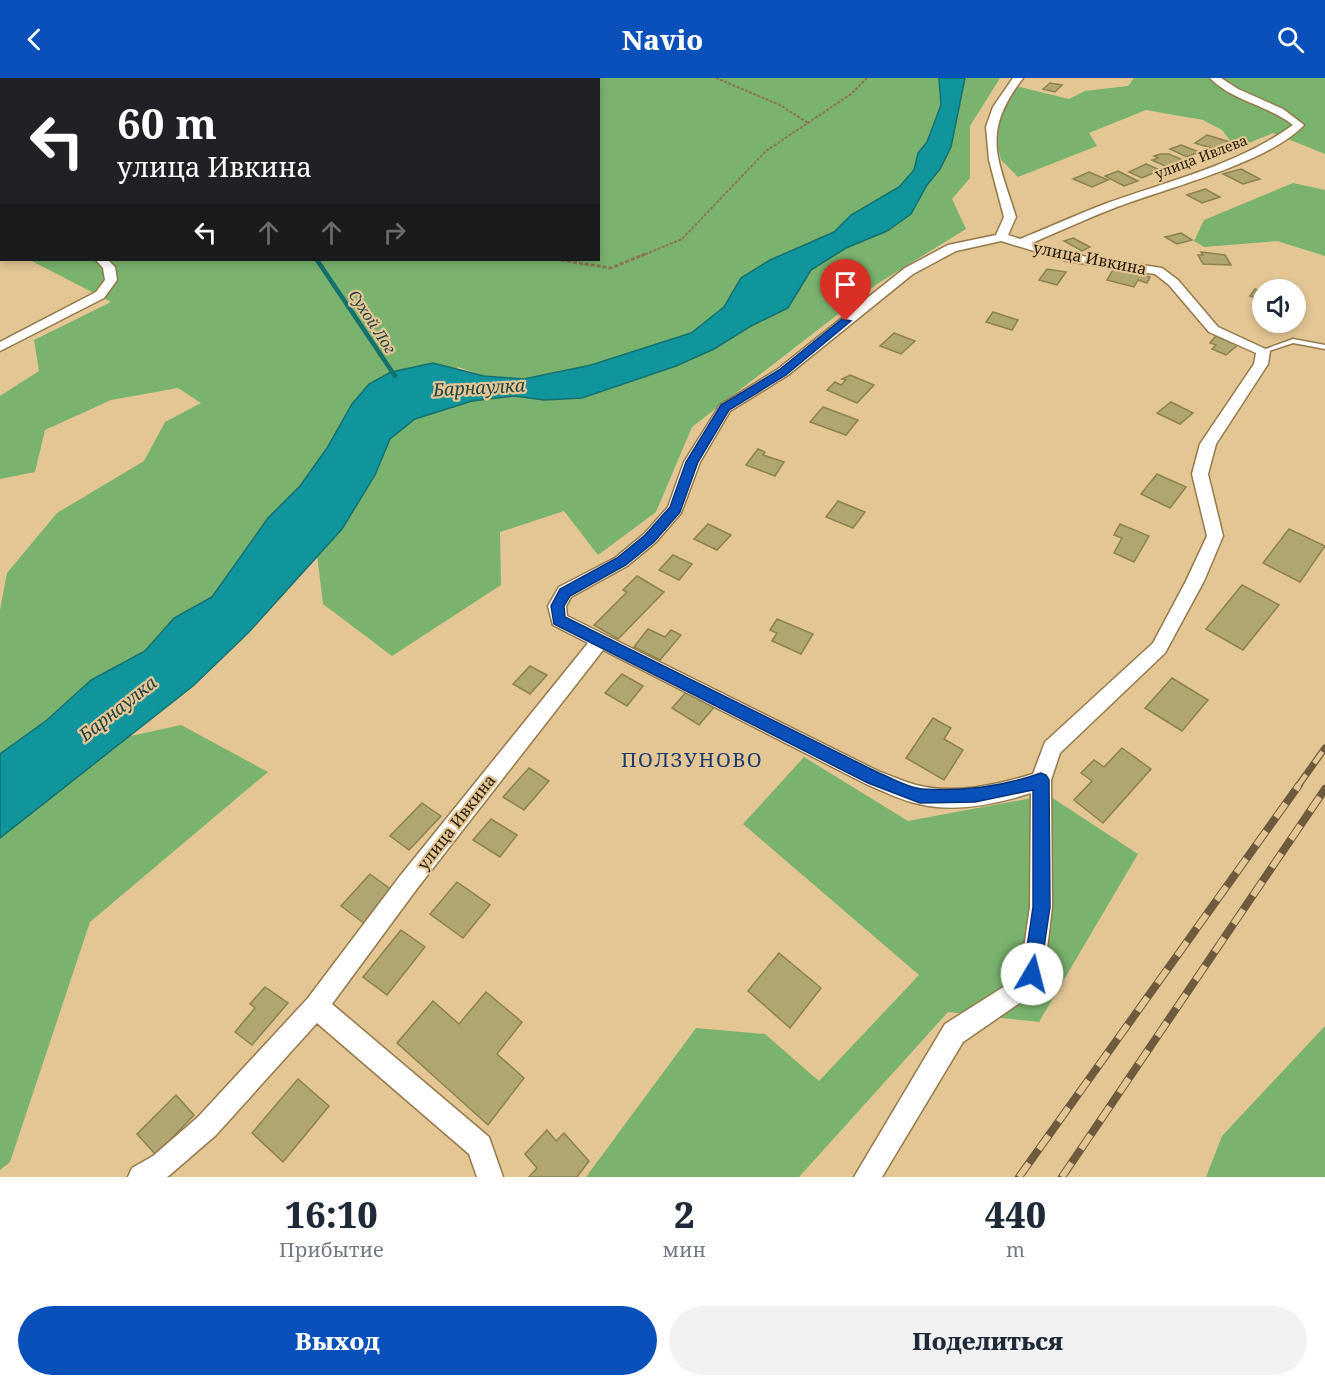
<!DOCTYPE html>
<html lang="ru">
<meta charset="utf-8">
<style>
:root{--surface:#fff;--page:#f2f2f3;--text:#1f2937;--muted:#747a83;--accent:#0950ba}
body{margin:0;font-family:"Noto Serif",serif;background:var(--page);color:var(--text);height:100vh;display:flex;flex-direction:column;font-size:22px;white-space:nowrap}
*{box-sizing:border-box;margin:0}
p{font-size:20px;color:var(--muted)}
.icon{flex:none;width:33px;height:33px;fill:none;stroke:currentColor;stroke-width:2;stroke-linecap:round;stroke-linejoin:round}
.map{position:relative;height:1099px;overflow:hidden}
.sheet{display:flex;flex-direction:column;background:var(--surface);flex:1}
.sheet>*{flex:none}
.guide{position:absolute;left:0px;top:0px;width:600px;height:183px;box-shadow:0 3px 9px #0003;background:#202124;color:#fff;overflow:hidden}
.fabs{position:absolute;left:1252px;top:201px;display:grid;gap:12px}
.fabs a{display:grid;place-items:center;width:54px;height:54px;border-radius:50%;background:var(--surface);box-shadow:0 3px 9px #0003;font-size:30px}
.pin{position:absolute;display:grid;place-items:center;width:51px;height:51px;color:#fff;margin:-62px -26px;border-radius:50% 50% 50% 0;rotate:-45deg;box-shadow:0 0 6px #0007}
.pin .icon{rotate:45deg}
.me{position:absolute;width:66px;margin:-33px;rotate:8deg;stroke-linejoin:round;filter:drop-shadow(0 0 4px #0008)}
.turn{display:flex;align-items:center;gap:21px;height:126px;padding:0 18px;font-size:27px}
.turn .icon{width:78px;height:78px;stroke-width:2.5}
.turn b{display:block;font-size:42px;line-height:51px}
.lanes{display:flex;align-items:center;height:57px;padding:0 18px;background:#0003;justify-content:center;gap:30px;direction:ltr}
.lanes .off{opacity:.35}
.eta{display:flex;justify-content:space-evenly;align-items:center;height:102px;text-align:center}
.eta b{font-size:36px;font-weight:800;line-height:42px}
.cta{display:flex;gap:12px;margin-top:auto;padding:12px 18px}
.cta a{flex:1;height:69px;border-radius:36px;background:var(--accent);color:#fff;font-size:24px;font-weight:800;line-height:69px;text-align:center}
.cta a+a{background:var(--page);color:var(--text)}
header{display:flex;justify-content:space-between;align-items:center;height:78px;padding:0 18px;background:var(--accent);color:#fff;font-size:27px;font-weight:800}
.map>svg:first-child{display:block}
.green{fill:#7ab36d}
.water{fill:#0f959b;stroke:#15706e;stroke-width:1.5}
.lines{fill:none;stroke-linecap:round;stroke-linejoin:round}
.stream{stroke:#15706e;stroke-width:4.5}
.building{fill:#afa671;stroke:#8b824e;stroke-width:1.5}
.lane-casing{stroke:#94794a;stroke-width:3}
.street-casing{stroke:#94794a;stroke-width:3}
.path-far1{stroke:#8b7552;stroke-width:2;stroke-dasharray:3 1.5;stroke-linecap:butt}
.path{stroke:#8b7552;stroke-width:3;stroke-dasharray:4 2;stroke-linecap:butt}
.lane{fill:#fff;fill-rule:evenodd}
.street{fill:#fff;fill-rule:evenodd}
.rail-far1-casing{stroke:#6e5b3d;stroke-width:7}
.rail-casing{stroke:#6e5b3d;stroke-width:8}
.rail-far1{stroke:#e4c695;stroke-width:4.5;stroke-dasharray:14;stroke-linecap:butt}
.rail{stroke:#e4c695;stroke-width:6;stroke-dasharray:17;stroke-linecap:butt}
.route{fill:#0950ba;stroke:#063479;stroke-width:1.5}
.labels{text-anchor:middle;stroke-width:4.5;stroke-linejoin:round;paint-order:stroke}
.far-street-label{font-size:14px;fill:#241906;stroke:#e4c695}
.far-water-label{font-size:15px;font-style:italic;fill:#214345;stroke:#e4c695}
.street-label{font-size:16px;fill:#241906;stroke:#e4c695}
.water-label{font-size:18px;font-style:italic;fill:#214345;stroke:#e4c695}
.quarter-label{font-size:20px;letter-spacing:1.5px;fill:#1b3b71;stroke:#e4c695}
</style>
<header><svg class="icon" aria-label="back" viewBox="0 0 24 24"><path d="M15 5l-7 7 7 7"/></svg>Navio<svg class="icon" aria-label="search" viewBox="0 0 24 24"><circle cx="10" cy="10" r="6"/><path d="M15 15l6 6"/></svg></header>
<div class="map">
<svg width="1325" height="1099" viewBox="0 0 1325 1099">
<rect width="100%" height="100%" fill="#e4c695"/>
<g class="green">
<polygon points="0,0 939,0 941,26 927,64 918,75 914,92 899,109 851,137 835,154 741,200 724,229 691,255 591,287 524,301 484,298 458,289 327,370 300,408 268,440 212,519 174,540 145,573 91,602 47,642 0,676 0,532 7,495 57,435 144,383 165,344 201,325 178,310 111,322 45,352 35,394 0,401 0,318 39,293 34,262 111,224 30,182 598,182 598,2 2,2 1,166"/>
<polygon points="965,0 1000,0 970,48 970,100 952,121 966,151 877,206 692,349 656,434 598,477 564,433 500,454 501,507 392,578 323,526 317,476 342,451 375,397 390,360 415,341 472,323 514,318 544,322 583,320 676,288 714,271 751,248 788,230 811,192 846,170 887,153 911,136 927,107 940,91 951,69"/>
<polygon points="1134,0 1325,0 1325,76 1273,55 1236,70 1222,52 1203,42 1146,32 1089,55 1097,68 1018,99 1001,82 992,45 1012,7 1069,21 1085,13 1128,8"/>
<polygon points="1293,105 1325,112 1325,178 1277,163 1204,169 1194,163 1204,142"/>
<polygon points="181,647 268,694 90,844 10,1084 0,1092 0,760 126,659"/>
<polygon points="804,679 908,743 1048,717 1138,776 1039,944 948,934 799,1099 586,1099 696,950 765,956 819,1003 919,897 743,746"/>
<polygon points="1325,948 1325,1099 1206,1099 1222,1058"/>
</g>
<polygon class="water" points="939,0 965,0 951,69 940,91 927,107 911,136 887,153 846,170 811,192 788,230 751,248 714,271 676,288 582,320 544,322 514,318 472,323 415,341 390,361 375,397 342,451 248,555 193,608 0,760 0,676 47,642 91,602 145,573 174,540 212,519 268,440 300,408 327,370 352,326 369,306 391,294 433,285 484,298 524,301 591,287 691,255 724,229 741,200 770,182 834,154 851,137 899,109 914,92 918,75 927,64 941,27"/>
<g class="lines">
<polyline class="stream" points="317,182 395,298"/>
</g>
<g class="building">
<polygon points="1050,5 1062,7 1055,14 1043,11"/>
<polygon points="1207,57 1230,64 1217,72 1195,65"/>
<polygon points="1181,67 1199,74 1187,79 1170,71"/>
<polygon points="1161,76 1169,76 1185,83 1167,89 1152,82 1158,80 1154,78"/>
<polygon points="1146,86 1160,92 1142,100 1129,94"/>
<polygon points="1241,91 1260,101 1243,106 1223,96"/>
<polygon points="1118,93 1138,103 1124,108 1105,98"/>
<polygon points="1089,94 1108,102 1092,109 1073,101"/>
<polygon points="1205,111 1220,119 1202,125 1187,117"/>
<polygon points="1181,155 1192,162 1177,166 1165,159"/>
<polygon points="1073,160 1090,169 1082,173 1064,163"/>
<polygon points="1201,174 1225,177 1231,187 1203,186 1198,177 1203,177"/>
<polygon points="1114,190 1150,199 1147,205 1138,202 1134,209 1107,202"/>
<polygon points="1047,191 1066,194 1057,207 1039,202"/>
<polygon points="1255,211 1263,214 1263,222 1250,218"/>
<polygon points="993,234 1018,242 1012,252 986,244"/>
<polygon points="894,255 915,263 901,276 880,268"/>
<polygon points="1216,258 1238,267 1226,277 1212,271 1216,267 1210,265"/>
<polygon points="850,297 874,307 857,325 827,312 835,304 841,307 846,302 842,301"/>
<polygon points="1171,324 1193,335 1180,346 1157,335"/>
<polygon points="823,329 858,342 846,357 810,344"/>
<polygon points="758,371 765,374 763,377 784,384 775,398 746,387"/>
<polygon points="1157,396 1186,409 1170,430 1141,416"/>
<polygon points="838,423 865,434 853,450 826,439"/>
<polygon points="708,446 731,457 717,472 694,461"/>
<polygon points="1120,446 1149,458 1134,484 1114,475 1122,460 1114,457"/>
<polygon points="1289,451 1325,468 1300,504 1263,485"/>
<polygon points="673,477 692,486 679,502 659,492"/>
<polygon points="637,498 664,514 618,561 594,547 627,514 623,512"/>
<polygon points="1242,507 1279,527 1243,572 1206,551"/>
<polygon points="777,541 813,556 801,576 772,563 777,555 770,552"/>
<polygon points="648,551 665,559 671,552 681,557 660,582 634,569"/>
<polygon points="530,588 547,597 530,616 513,606"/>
<polygon points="622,596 643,608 627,628 605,615"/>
<polygon points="1172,600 1208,622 1182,653 1145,630"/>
<polygon points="689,611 716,627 699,647 672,630"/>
<polygon points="933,640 951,650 944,661 963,672 944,702 906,680"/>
<polygon points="1122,670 1151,691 1103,745 1074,722 1092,703 1081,695 1094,682 1104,689"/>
<polygon points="529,690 549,703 524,732 503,719"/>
<polygon points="422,725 441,738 409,772 390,758"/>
<polygon points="491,741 517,757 500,779 473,762"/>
<polygon points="370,796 393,813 365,846 341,828"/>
<polygon points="457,804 490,827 463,860 430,836"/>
<polygon points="401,852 425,869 387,917 363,899"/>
<polygon points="779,875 821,910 790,950 748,913"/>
<polygon points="265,909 288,925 252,967 235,954 255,930 250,926"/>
<polygon points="486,914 522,944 497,976 524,1000 488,1047 397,965 433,923 459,946"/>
<polygon points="298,1001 329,1028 283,1084 252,1055"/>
<polygon points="176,1017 194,1037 156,1077 137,1056"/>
<polygon points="547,1052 556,1063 564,1055 589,1083 577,1099 529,1099 537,1090 525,1076"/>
</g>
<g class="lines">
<g class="lane-casing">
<polygon id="lane" points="1293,261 1325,267 1325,271 1293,265 1263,275 1260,273"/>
</g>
<g class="street-casing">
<g id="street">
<rect x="25" y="0" width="10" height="2"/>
<path d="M1013 0H1023C981 55 997 78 1016 139L1008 157 1020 161C1050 149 1080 135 1110 124 1172 102 1239 86 1293 47 1268 27 1232 23 1210 0H1221L1238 11 1283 31 1304 47C1268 85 1167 110 1117 129 1088 140 1060 153 1032 165L1069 176 1162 190 1178 202 1218 249 1270 273 1268 286 1216 366 1208 396 1223 458 1204 503 1165 575 1060 675 1051 702 1052 829 1044 896 1040 904 1021 924 963 964 882 1099H854L945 946 1005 908 1021 890 1030 829 1031 715C996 726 955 735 919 726 900 722 883 713 866 706L603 572 416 812 332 926 489 1059 503 1099H477L469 1076 317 945 216 1057 171 1096 167 1099H128L132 1090 153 1078 198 1039 308 920 400 798 588 565 553 547 548 528 559 509 615 480 644 456 668 429 684 384 720 327 778 291 905 190 948 167 996 157 1004 139 989 82 986 49 993 29ZM1001 163 1067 183 1155 196 1169 207 1209 254 1256 275 1254 286 1200 366 1192 396 1207 458 1186 503 1153 565 1045 664 1033 696C997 707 953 717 916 707 904 704 892 698 880 694L567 538 566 528 571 519 627 488 656 464 681 435 700 384 730 333 788 297 913 196 956 173Z"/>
<polygon points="96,182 108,182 115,189 117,202 104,220 0,273 0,264 96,214 105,202 103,190"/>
</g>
</g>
<g class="path-far1">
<polyline points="348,0 350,2"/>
<polyline points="716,0 780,27 808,45"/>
<polyline points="641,178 682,161 766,73 851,16 867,0"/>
</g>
<polyline class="path" points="561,182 611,190 645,176"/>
<use href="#lane" class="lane"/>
<use href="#street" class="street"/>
<g class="rail-far1-casing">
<polyline id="rail-far1" points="1298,708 1325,670"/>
</g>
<g class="rail-casing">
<g id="rail">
<polyline points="1019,1099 1299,707"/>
<polyline points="1062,1099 1325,711"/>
</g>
</g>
<use href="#rail-far1" class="rail-far1"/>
<use href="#rail" class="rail"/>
</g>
<path class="route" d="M842 241 851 243 786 297 729 332 698 384 680 434 654 464 626 487 570 518 564 528 565 539 879 695C892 700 908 710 922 711 961 714 1005 708 1041 695L1046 697 1049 702 1050 829 1040 896 1038 902 1032 904 1025 902 1023 896 1033 829V712L975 724 920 725 868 705 554 546 551 528 560 511 617 480 645 457 670 429 686 384 721 327 779 292Z"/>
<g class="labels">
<g class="far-street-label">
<text transform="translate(1201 79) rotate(-21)" y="5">улица Ивлева</text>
</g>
<g class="far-water-label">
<text transform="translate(372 244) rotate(57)" y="5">Сухой Лог</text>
</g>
<g class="street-label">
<text transform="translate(1090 180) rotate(11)" y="6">улица Ивкина</text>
<text transform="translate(456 744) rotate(-52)" y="6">улица Ивкина</text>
</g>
<g class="water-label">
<text transform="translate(479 310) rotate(-3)" y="6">Барнаулка</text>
<text transform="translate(118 631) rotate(-38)" y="6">Барнаулка</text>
</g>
<g class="quarter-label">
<text x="692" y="689">ПОЛЗУНОВО</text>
</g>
</g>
</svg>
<div class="fabs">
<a><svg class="icon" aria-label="sound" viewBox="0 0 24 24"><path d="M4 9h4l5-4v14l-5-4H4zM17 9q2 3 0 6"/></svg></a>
</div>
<div class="pin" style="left:846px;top:243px;background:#d93025"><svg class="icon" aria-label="arrive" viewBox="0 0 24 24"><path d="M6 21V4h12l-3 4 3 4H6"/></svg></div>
<svg class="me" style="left:1032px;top:896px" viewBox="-20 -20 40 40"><circle r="19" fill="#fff"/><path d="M0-13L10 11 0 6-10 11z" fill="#0950ba"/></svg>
<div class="guide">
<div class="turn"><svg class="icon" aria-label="left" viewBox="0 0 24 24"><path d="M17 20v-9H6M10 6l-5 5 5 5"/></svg><div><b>60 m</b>улица Ивкина</div></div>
<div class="lanes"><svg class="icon" aria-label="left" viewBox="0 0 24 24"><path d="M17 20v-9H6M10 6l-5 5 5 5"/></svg><svg class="icon off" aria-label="ahead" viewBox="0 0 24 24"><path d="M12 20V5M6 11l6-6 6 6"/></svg><svg class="icon off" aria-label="ahead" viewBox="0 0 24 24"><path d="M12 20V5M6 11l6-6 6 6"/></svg><svg class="icon off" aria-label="right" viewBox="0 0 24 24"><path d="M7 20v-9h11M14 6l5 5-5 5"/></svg></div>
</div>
</div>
<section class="sheet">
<div class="eta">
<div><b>16:10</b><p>Прибытие</p></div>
<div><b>2</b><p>мин</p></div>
<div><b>440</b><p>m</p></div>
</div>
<div class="cta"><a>Выход</a><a>Поделиться</a></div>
</section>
